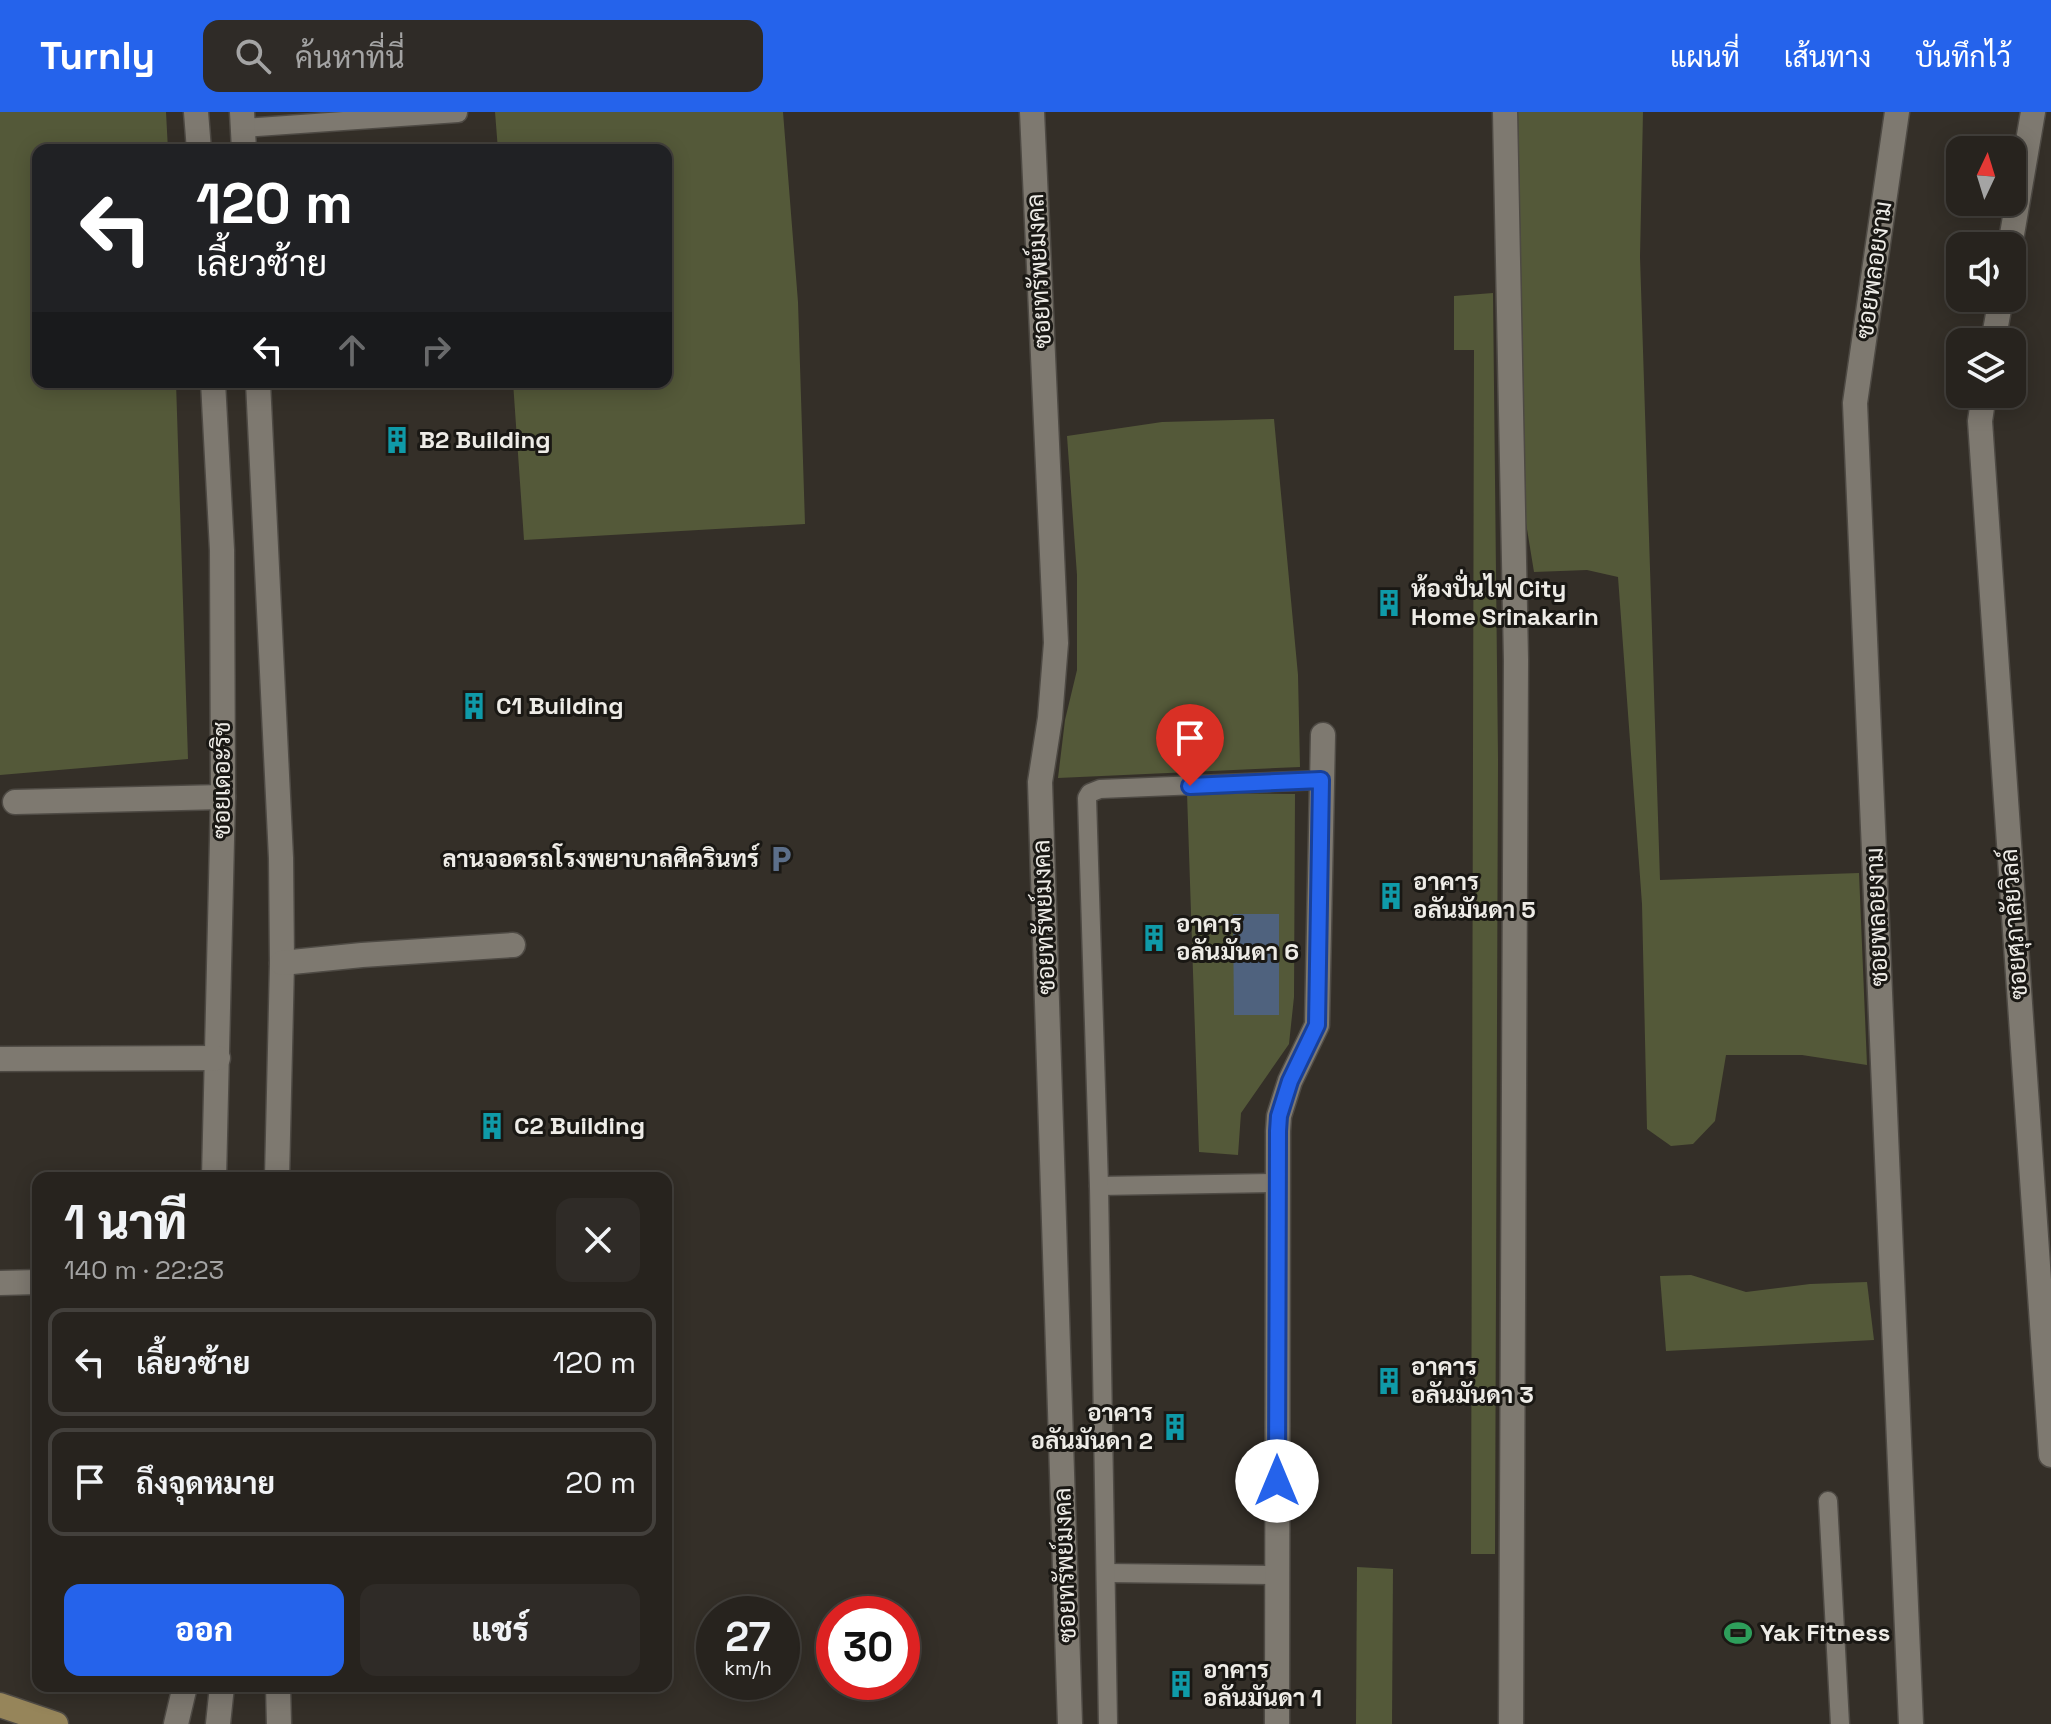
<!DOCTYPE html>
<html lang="th">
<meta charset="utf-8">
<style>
:root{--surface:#27231e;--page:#2f2b27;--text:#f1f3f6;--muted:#a4a4a4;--line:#43403c;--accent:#2563eb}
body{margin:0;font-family:"Space Grotesk",Sarabun,sans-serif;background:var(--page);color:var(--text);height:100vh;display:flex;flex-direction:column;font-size:30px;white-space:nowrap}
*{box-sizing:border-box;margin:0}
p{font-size:26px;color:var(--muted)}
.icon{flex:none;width:44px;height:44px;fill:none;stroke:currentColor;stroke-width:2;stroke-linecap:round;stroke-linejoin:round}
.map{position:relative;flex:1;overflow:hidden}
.panel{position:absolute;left:32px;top:1060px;width:640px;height:520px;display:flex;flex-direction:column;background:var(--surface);border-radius:16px;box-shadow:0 4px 20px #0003,0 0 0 2px var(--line)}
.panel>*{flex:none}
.guide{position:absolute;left:32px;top:32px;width:640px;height:244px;border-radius:16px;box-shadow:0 4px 20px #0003,0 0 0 2px var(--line);background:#202124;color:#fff;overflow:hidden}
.needle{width:52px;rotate:4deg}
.fabs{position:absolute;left:1946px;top:24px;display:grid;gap:16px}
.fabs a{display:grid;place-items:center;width:80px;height:80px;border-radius:16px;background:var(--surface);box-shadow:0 4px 20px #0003,0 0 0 2px var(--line);font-size:40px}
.speed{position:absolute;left:696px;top:1484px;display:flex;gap:16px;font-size:40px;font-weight:700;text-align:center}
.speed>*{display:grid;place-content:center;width:104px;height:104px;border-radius:50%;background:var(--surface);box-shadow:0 4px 20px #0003,0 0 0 2px var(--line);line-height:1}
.speed small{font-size:20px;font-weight:400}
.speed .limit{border:12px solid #d22;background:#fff;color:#111}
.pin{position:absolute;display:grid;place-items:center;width:68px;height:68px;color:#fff;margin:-82px -34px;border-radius:50% 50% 50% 0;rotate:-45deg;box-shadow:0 0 8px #0007}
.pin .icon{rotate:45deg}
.me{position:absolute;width:88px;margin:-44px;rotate:0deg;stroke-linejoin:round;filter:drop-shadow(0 0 6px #0008)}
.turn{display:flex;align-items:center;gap:28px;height:168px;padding:0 32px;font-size:36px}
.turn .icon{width:104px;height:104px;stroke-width:2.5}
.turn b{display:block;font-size:56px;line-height:68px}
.lanes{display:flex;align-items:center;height:76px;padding:0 32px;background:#0003;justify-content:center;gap:40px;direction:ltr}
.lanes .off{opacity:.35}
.round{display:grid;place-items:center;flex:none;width:84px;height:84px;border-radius:16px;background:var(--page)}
.overview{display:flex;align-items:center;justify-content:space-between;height:136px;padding:0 32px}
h1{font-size:48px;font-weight:800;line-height:60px}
.action{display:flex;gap:16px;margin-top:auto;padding:16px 32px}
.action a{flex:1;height:92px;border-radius:16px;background:var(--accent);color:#fff;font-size:32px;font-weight:800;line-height:92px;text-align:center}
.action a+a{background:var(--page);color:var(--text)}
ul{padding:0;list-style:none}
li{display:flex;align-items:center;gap:24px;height:108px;margin:0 16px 12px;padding:0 16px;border:4px solid var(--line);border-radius:16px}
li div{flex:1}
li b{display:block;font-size:30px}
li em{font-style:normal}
header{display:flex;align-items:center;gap:48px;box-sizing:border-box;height:112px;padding:0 40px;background:var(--accent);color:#fff}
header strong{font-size:38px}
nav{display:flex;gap:44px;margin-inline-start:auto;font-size:28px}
.search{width:560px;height:72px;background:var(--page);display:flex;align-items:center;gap:20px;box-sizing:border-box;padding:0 28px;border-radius:16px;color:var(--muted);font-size:30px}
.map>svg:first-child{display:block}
.green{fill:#545939}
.water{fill:#4f627e}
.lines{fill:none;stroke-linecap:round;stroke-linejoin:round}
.lane-casing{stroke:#4e4a44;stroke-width:21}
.street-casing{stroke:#4e4a44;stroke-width:27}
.secondary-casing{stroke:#4e4a44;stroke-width:27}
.lane{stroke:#7e7970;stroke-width:18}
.street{stroke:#7e7970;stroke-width:24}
.secondary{stroke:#96855a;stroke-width:24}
.route-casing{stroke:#184099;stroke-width:20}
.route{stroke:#2563eb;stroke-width:14}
.labels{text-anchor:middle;stroke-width:6;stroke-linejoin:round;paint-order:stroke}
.street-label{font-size:24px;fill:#eeece7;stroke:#1a1814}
.poi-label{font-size:24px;font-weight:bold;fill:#eeece7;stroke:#1a1814;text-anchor:start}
</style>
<header>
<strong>Turnly</strong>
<div class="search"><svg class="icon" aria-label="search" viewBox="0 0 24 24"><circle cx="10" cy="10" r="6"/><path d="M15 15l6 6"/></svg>ค้นหาที่นี่</div>
<nav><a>แผนที่</a><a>เส้นทาง</a><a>บันทึกไว้</a></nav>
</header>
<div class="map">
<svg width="2051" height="1612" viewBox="0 0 2051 1612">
<rect width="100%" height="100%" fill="#342f28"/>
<g class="green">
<polygon points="0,0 166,0 168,38 38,38 38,270 176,270 188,647 0,663"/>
<polygon points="495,0 783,0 798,190 805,412 524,428 513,270 666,270 666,38 498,38"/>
<polygon points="1518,0 1643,0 1640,145 1660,768 1859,761 1867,953 1802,943 1726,943 1715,1009 1693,1032 1671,1034 1647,1017 1642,792 1618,465 1587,458 1534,460 1526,411"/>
<polygon points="1493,181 1498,647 1495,1442 1471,1442 1474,238 1454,238 1454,184"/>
<polygon points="1274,307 1298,563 1300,655 1058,666 1065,608 1077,558 1077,463 1067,324 1162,310"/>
<polygon points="1187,681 1295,682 1294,885 1289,932 1241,1001 1238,1043 1199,1040"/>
<polygon points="1691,1163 1746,1180 1810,1172 1867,1170 1874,1228 1666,1239 1660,1164"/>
<polygon points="1357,1455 1393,1457 1392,1612 1356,1612"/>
</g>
<polygon class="water" points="1233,802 1279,802 1279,903 1234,903"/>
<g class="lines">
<g class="lane-casing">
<g id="lane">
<polyline points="243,16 458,1"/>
<polyline points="1099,1074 1278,1071"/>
<polyline points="1828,1389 1840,1612"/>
<polyline points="1107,1461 1277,1463"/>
<polyline points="1108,1612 1099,1074 1087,686 1090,681 1100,677 1321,668"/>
</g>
</g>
<g class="street-casing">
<g id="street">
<polyline points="196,0 199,38"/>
<polyline points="242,0 244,38"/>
<polyline points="1032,0 1056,531 1050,606 1040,670 1070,1612"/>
<polyline points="1505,0 1516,548 1511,1612"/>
<polyline points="1897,0 1855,291 1911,1612"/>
<polyline points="2010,134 2033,0"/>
<polyline points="1993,230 2001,186"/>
<polyline points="213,270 222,438 223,685 214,1066"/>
<polyline points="258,270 281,746 282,851 277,1066"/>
<polyline points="1984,282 1980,309 2051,1343"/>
<polyline points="15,690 223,685"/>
<polyline points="282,851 362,843 513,833"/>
<polyline points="0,947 218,946"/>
<polyline points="0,1171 38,1170"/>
<polyline points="278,1574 279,1612"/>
<polyline points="176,1612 185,1574"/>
<polyline points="218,1612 222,1574"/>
<polyline points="1277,1612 1278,1019 1279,1004 1290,969 1317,913 1323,623"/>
</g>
</g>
<g class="secondary-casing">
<polyline id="secondary" points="0,1593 56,1612"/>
</g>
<use href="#lane" class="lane"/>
<use href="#street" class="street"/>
<use href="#secondary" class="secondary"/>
</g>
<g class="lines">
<g class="route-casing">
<polyline id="route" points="1190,674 1321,668 1317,913 1290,969 1279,1004 1278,1019 1277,1369"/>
</g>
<use href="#route" class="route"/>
</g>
<defs>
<g id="building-bare" transform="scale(2.16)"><path d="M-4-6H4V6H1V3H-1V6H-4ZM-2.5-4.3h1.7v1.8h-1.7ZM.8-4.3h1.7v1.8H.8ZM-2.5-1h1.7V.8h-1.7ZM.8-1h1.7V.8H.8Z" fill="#0f9aa8" stroke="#1a1814" stroke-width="2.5" paint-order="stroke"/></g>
<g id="parking-bare" transform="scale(2.16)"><path d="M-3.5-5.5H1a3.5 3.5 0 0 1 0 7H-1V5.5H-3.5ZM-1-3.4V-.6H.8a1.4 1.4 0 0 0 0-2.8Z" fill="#5c6f8a" stroke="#1a1814" stroke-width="2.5" paint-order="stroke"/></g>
<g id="stadium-bare" transform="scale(2.16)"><path d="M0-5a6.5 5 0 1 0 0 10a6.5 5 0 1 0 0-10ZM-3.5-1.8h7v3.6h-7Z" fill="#2e9e5b" stroke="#1a1814" stroke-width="2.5" paint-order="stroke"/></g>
</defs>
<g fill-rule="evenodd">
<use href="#building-bare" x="397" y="328"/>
<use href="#building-bare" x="1389" y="491"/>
<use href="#building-bare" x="474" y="594"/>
<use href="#parking-bare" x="781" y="747"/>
<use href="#building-bare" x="1391" y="784"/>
<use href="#building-bare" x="1154" y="826"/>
<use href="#building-bare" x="492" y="1014"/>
<use href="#building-bare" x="1389" y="1269"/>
<use href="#building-bare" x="1175" y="1315"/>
<use href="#stadium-bare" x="1738" y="1521"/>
<use href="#building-bare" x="1181" y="1572"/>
</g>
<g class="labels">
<g class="street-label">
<text transform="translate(1874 158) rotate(-82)" y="8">ซอยพลอยงาม</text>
<text transform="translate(1039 159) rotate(-93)" y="8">ซอยทรัพย์มงคล</text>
<text transform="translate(222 668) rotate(-90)" y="8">ซอยเดอะริช</text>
<text transform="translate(1044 805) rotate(-92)" y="8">ซอยทรัพย์มงคล</text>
<text transform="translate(1877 805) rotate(-92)" y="8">ซอยพลอยงาม</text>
<text transform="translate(2014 812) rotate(-94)" y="8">ซอยศุภาลัยวิลล์</text>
<text transform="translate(1065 1453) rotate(-92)" y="8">ซอยทรัพย์มงคล</text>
</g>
<g class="poi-label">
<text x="419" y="336">B2 Building</text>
<text x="1411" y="485">ห้องปั่นไฟ City<tspan x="1411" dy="28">Home Srinakarin</tspan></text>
<text x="496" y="602">C1 Building</text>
<text x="759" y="755" text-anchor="end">ลานจอดรถโรงพยาบาลศิครินทร์</text>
<text x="1413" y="778">อาคาร<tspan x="1413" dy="28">อลันมันดา 5</tspan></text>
<text x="1176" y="820">อาคาร<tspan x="1176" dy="28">อลันมันดา 6</tspan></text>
<text x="514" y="1022">C2 Building</text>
<text x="1411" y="1263">อาคาร<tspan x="1411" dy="28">อลันมันดา 3</tspan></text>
<text x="1153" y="1309" text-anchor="end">อาคาร<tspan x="1153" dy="28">อลันมันดา 2</tspan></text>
<text x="1760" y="1529">Yak Fitness</text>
<text x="1203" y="1566">อาคาร<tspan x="1203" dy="28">อลันมันดา 1</tspan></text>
</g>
</g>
</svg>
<div class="fabs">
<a><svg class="needle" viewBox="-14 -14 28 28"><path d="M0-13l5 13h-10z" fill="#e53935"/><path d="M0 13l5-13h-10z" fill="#a4a4a4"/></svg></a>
<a><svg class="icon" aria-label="sound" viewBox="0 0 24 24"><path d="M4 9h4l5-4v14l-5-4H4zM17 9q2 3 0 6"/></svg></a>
<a><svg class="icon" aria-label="layers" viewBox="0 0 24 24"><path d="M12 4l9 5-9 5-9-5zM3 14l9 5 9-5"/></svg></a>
</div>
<div class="speed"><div>27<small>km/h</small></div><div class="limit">30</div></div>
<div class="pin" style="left:1190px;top:674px;background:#d93025"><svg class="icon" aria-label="arrive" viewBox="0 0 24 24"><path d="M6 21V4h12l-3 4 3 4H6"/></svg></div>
<svg class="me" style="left:1277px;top:1369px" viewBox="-20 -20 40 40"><circle r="19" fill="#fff"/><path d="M0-13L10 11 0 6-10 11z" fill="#2563eb"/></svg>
<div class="guide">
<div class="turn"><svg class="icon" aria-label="left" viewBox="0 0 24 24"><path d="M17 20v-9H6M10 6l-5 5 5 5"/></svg><div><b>120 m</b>เลี้ยวซ้าย</div></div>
<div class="lanes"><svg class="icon" aria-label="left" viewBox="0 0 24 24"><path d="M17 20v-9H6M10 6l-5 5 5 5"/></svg><svg class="icon off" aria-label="ahead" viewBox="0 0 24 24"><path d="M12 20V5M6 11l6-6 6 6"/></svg><svg class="icon off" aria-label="right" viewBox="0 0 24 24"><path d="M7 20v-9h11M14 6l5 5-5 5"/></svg></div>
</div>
<section class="panel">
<div class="overview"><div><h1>1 นาที</h1><p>140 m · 22:23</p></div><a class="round"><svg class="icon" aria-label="close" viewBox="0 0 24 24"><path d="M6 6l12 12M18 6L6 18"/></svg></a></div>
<ul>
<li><svg class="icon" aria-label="left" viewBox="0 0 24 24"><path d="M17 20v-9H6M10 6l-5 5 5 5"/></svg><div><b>เลี้ยวซ้าย</b></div><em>120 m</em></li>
<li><svg class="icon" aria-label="arrive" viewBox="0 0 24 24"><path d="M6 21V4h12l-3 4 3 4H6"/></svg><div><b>ถึงจุดหมาย</b></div><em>20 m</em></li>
</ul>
<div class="action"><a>ออก</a><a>แชร์</a></div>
</section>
</div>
